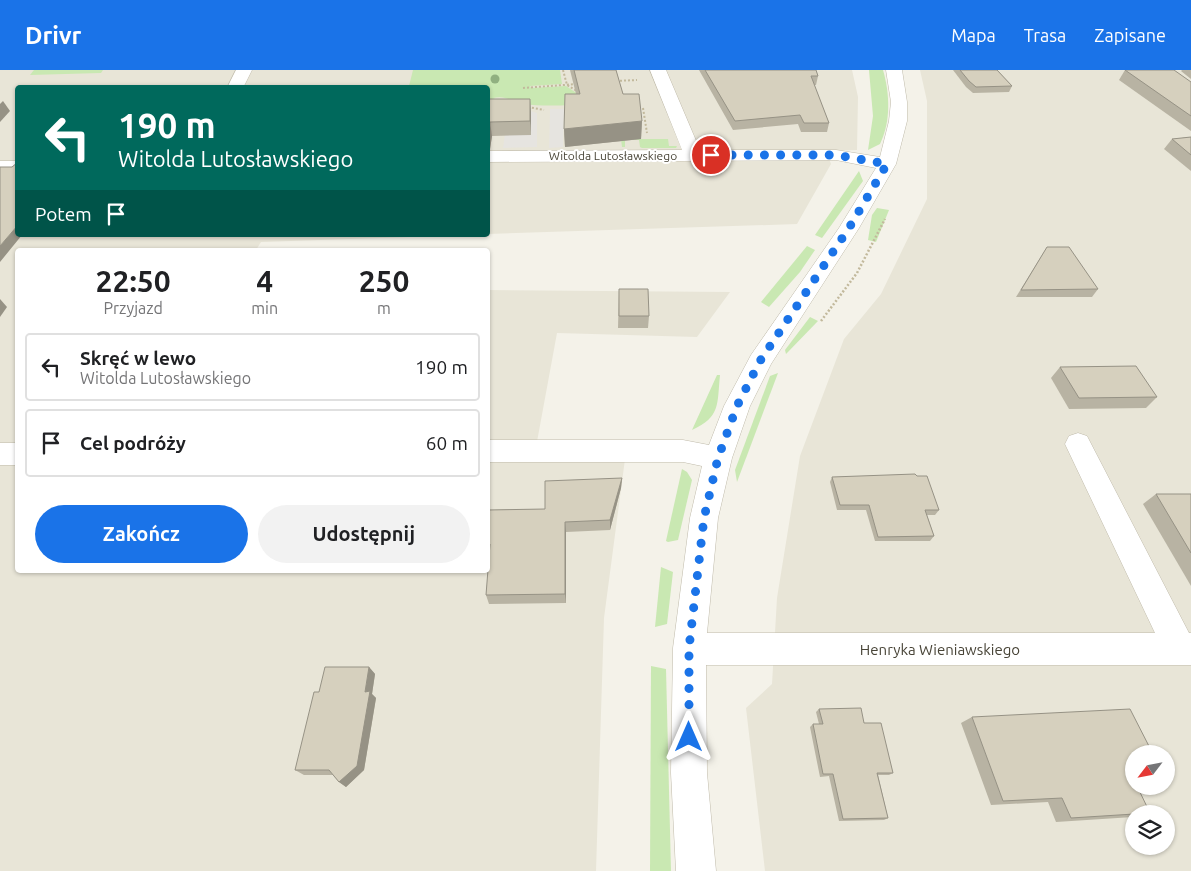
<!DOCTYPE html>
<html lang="pl">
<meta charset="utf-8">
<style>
:root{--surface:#fff;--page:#f2f2f2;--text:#202124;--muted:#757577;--line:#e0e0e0;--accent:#1a73e8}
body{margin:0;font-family:Ubuntu,sans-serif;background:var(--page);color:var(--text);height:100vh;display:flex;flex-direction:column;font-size:19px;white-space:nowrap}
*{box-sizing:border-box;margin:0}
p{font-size:16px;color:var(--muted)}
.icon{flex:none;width:28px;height:28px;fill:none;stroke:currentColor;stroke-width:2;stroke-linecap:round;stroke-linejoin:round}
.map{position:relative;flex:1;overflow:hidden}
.panel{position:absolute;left:15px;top:178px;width:475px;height:325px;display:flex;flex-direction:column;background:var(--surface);border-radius:5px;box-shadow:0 1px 4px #0004}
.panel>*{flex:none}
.guide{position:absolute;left:15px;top:15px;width:475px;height:152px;border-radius:5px;box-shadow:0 1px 4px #0004;background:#00695c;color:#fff;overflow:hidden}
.needle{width:32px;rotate:238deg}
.buttons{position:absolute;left:1125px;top:675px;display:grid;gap:10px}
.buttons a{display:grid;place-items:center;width:50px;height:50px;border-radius:50%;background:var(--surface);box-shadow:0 1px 4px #0004;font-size:25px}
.pin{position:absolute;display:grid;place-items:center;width:42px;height:42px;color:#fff;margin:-21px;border:2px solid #fff;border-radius:50%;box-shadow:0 1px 5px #0007}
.me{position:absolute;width:55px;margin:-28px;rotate:0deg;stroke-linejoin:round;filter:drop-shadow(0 0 4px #0008)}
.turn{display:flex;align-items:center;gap:18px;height:105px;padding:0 20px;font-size:22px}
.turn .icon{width:65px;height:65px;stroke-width:2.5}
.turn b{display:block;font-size:35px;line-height:42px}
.then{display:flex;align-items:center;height:48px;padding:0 20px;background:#0003;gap:10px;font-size:19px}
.eta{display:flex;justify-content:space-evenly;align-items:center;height:85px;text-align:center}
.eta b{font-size:30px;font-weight:700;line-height:35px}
.button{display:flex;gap:10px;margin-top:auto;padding:10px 20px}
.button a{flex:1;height:58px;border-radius:30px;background:var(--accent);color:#fff;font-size:20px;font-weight:700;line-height:58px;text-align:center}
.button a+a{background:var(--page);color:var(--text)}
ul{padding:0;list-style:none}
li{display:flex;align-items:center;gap:15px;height:68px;margin:0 10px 8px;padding:0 10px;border:2px solid var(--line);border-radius:5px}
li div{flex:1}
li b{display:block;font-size:19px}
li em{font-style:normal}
header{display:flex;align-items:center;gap:30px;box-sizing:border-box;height:70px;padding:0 25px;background:var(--accent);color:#fff}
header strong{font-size:24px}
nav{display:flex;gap:28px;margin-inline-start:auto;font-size:18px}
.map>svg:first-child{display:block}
.residential{fill:#e8e5d7;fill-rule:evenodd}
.green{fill:#c9e8b2}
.parking{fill:#e6e4e0}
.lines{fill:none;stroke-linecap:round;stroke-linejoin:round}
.minor-casing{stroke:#c0bbab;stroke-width:1}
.path-far1{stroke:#c2b99c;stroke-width:2;stroke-dasharray:2 2;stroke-linecap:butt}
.path{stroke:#c2b99c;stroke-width:2.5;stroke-dasharray:2 2;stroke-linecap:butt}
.minor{fill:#fff;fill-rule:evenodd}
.tree{fill:#90b080}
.wall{fill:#b8b3a3}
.shaded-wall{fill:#969285}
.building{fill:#d6d0be;stroke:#969285}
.route{stroke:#1a73e8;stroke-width:9;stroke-dasharray:0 16.2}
.labels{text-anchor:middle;stroke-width:4;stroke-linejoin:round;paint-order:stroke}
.far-street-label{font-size:12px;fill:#484437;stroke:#fff}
.street-label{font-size:15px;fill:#484437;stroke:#fff}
</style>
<header>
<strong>Drivr</strong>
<nav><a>Mapa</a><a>Trasa</a><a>Zapisane</a></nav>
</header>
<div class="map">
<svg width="1191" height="801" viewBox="0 0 1191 801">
<rect width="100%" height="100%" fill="#f4f2e9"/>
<g class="residential">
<polygon points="0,0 852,0 858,27 857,80 826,81 831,94 797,154 488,164 488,18 18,18 18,165 470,165 261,172 256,180 18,180 18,500 488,500 488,220 730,222 697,267 557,263 534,388 625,389 604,548 596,801 0,801"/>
<path d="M920 0H1191V801H765L746 638 772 614 777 528 800 386 844 269 881 224 927 129V31ZM1134 684H1166V716H1134ZM1134 744H1166V776H1134Z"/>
</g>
<g class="green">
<polygon points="34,0 103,0 101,3 30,5"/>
<path d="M413 0H560L562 14 530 16 531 18 566 16 593 34C569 35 546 37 523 34 511 32 507 25 493 28L509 34H488V18H270L371 15 409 16Z"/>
<path d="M869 0H883C890 24 891 52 880 74L868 80 873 46Z"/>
<polygon points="621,69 668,69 669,76 677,76 676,78 642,78 640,77 639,70 625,70 625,77 622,77"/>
<polygon points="859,101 863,111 822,168 815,165"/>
<polygon points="877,138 889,140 876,172 868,170 872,145"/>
<polygon points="807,176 815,180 800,202 769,237 761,232"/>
<polygon points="810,247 818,251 786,284 785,280"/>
<polygon points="778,303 737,412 735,400 770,306"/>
<path d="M717 305H720C717 334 721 347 692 360Z"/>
<polygon points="682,399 687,402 692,410 678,470 668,472 666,471"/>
<polygon points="661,497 673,502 667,554 655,557"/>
<polygon points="651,596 666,599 671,801 650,801"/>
</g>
<g class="parking">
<polygon points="509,34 537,43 537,77 503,78"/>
<polygon points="550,39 564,39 563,77 549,78"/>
</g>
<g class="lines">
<g class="minor-casing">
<g id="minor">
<polygon points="236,0 252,0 243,18 227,18"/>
<polygon points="650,0 666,0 700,80 836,80 880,87 889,51 891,32 886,0 902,0 907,32 907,51 896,94 859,158 771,294 750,336 732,388 718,448 707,563 1155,563 1065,374 1069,366 1078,363 1087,366 1189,563 1191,563 1191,595 706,595 707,703 716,801 676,801 671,703 673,578 690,448 702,396 683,392 488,392 488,370 683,370 709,375 724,336 751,285 839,158 876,98 836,90 488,92 488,81 682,80"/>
<rect x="0" y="91" width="18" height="12"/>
<rect x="0" y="373" width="18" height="22"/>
</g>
</g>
<g class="path-far1">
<polyline points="563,0 567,15 577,21"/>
<polyline points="616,11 637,10"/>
<polyline points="523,18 577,14"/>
<polyline points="528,37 544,40"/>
<polyline points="643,38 647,63"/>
</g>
<polyline class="path" points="821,251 857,203 885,149"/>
<use href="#minor" class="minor"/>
</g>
<circle class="tree" cx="495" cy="9" r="4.5"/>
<g class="wall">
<polygon points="570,0 616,0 623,24 642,51 641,69 565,77 564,59 576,24"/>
<polygon points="699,0 816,0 818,6 816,15 814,15 829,53 827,62 801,62 798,54 733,60"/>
<polygon points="953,0 997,0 1012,16 1009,22 973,23 966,17"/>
<polygon points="1125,0 1191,12 1191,61 1119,10"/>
<polygon points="1182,0 1191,0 1191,9 1181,1"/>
<polygon points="488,29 530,29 531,65 492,66 490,79 488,80"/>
<polygon points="1191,67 1191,101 1164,79 1172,69"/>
<polygon points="1047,177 1098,219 1092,227 1016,227"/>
<polygon points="619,219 649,246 648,258 618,258"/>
<polygon points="1060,297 1157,327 1146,338 1069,339 1051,308"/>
<polygon points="917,406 939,440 935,445 927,445 934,466 930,471 875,471 866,440 837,440 830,412 832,407"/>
<polygon points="622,408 621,418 610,460 566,462 566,533 489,534 486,525 490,483 488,483 488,440 545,439"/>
<polygon points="1156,424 1191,424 1191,516 1143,434"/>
<polygon points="369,597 375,604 372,624 376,628 364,700 346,717 339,712 333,705 304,705 295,700 319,622"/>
<polygon points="819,639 864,653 893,703 889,705 878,705 888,748 884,750 839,751 829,706 820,707 810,657 813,654 819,654 816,642"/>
<polygon points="972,647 1134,684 1134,716 1150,743 1134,744 1133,747 1056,752 1048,732 991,735 961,653"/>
</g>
<g class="shaded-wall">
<polygon points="530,29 531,42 531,65 530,51"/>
<polygon points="3,31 10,41 0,52 0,34"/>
<polygon points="642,51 641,69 565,77 564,59"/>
<polygon points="490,52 492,66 490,79 488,80 488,65"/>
<polygon points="18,155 18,165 22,165 0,192 0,176"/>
<polygon points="0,229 7,237 0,247"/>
<polygon points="622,408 621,418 610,460 610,450"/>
<polygon points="565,452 566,462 566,533 565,524"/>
<polygon points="369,597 375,604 372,624 376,628 364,700 346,717 339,712 365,622"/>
</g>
<g class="building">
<polygon points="574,0 616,0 623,24 639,24 642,51 564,59 565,24 580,24"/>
<polygon points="705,0 816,0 818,6 811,6 829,53 804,53 800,45 735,51"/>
<polygon points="960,0 997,0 1012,16 976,17 969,11"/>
<polygon points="1125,0 1174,0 1191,12 1191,46"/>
<polygon points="488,29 530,29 530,51 490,52 488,65"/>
<polygon points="1191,67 1191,85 1172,69"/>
<polygon points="18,92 18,155 0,176 0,97 12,97"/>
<polygon points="1047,177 1069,177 1098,219 1021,220"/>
<polygon points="619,219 648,219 649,246 619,246"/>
<polygon points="1136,296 1157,327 1079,328 1060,297"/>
<polygon points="915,404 917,406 927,406 939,440 925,440 934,466 878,467 869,435 840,435 832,407"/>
<polygon points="622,408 610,450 565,452 565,524 486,525 490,474 488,474 488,440 545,439 545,411"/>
<polygon points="1156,424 1191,424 1191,483"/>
<polygon points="325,597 369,597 365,622 370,621 357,696 339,712 329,700 295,700 314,622 319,622"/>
<polygon points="861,638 864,653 881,653 893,703 877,703 888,748 843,749 833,704 823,704 813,654 823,654 819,639"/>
<polygon points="1130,639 1153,684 1134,684 1134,716 1137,716 1150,743 1071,748 1062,728 1003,731 972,647"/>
</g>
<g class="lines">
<polyline class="route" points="689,667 689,578 704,448 718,388 737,336 760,291 849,158 887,94 836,85 711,85"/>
</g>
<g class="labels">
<g class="far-street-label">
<text x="613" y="90">Witolda Lutosławskiego</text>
</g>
<g class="street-label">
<text x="940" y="585">Henryka Wieniawskiego</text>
</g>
</g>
</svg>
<div class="buttons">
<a><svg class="needle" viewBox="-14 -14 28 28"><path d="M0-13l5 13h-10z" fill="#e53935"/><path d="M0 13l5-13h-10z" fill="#757577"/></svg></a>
<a><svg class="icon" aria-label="layers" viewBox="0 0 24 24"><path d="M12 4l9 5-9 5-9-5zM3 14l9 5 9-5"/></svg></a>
</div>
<div class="pin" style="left:711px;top:85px;background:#d93025"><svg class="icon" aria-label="arrive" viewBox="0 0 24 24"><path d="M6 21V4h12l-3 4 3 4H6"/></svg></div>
<svg class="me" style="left:689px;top:667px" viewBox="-20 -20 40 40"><path d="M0-17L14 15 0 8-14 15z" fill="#1a73e8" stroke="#fff" stroke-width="4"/></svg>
<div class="guide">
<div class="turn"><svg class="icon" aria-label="left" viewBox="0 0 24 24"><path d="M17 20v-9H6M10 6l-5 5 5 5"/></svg><div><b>190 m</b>Witolda Lutosławskiego</div></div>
<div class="then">Potem<svg class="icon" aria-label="arrive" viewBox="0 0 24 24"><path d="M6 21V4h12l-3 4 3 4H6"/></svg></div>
</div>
<section class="panel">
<div class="eta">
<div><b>22:50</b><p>Przyjazd</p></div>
<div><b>4</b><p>min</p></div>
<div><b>250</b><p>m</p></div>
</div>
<ul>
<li><svg class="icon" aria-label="left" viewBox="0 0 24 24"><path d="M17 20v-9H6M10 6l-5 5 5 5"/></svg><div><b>Skręć w lewo</b><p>Witolda Lutosławskiego</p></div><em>190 m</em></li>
<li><svg class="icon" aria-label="arrive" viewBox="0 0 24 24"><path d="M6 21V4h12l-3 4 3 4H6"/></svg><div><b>Cel podróży</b></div><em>60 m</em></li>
</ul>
<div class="button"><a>Zakończ</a><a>Udostępnij</a></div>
</section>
</div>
